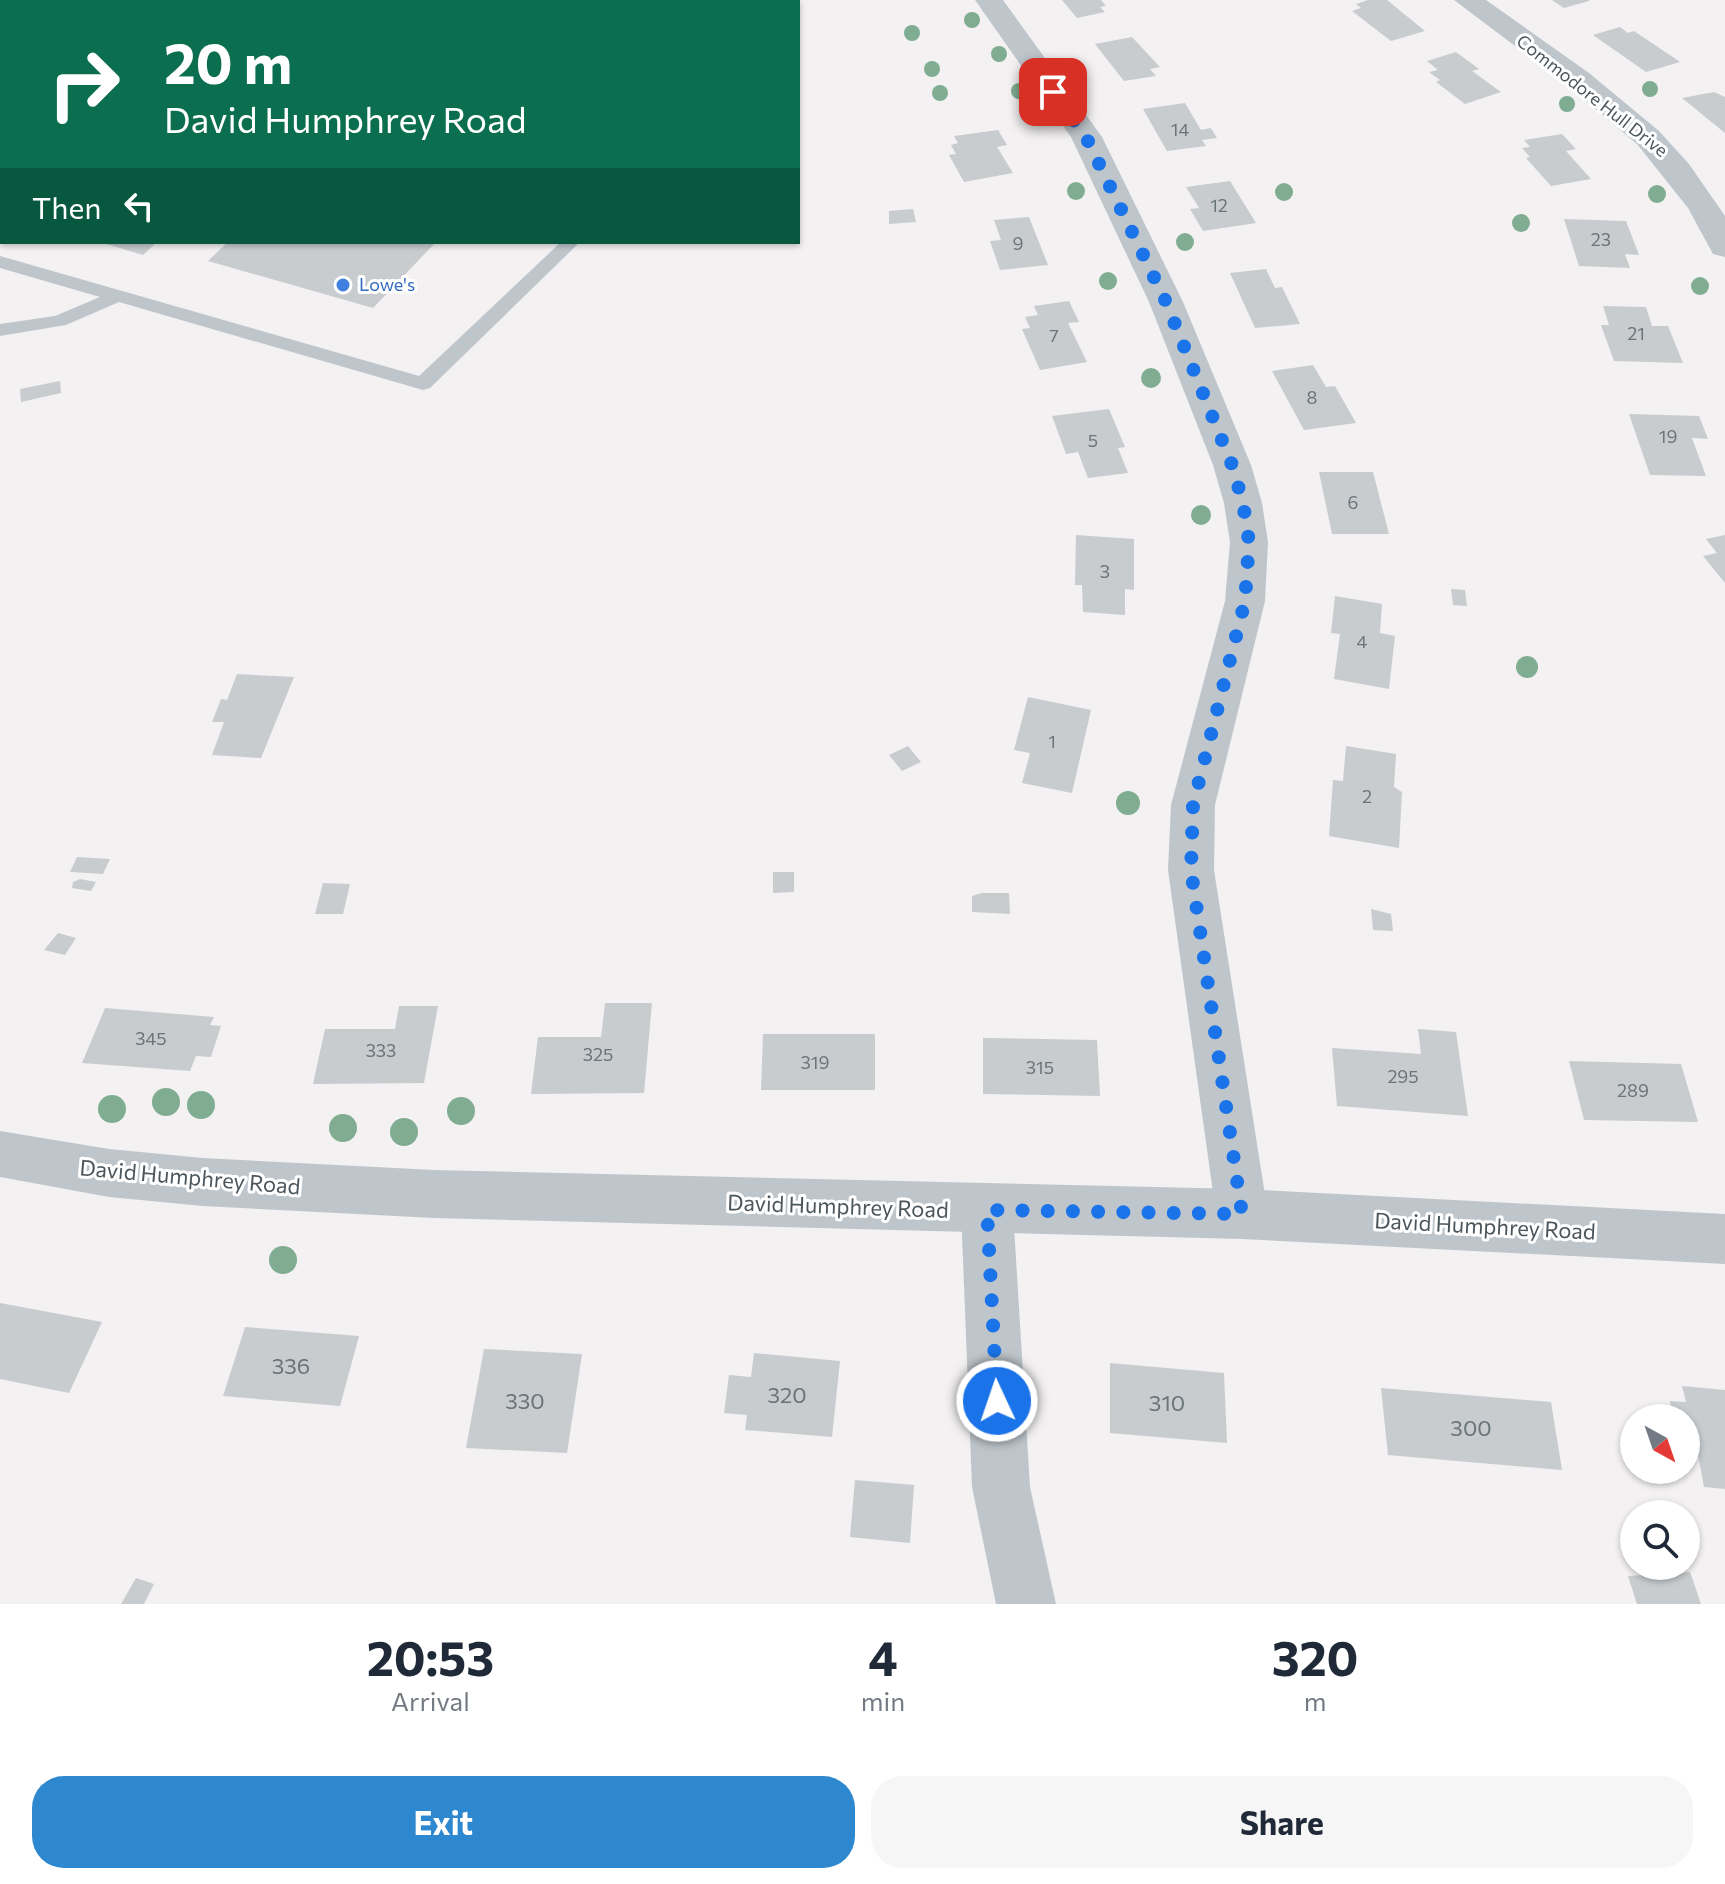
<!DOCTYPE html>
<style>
:root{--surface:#fff;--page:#f6f6f7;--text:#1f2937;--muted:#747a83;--accent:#2e88cf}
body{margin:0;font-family:Commissioner,sans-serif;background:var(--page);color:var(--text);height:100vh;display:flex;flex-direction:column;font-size:30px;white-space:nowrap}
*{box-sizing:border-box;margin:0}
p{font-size:26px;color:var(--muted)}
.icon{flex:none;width:44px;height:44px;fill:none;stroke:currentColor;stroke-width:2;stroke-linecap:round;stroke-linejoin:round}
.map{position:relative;height:1604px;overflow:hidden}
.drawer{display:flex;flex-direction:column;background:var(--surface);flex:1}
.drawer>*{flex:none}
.hud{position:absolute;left:0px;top:0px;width:800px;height:244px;box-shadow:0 2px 6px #0004;background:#0b6e4f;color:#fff;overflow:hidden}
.needle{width:52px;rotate:140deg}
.tools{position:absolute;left:1620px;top:1404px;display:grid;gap:16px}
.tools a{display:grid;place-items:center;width:80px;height:80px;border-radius:50%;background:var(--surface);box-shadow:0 2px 6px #0004;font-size:40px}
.pin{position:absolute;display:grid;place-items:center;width:68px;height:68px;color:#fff;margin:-34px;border-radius:16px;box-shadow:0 4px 12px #0006}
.me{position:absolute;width:88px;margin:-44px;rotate:357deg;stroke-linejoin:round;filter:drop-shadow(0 0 6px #0008)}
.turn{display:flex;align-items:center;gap:28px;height:168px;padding:0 32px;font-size:36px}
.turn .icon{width:104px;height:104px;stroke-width:2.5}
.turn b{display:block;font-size:56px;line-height:68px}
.then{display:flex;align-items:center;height:76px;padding:0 32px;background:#0003;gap:16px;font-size:30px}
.eta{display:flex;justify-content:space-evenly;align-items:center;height:136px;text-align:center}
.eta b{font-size:48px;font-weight:700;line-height:56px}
.primary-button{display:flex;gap:16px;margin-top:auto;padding:16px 32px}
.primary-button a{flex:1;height:92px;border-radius:32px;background:var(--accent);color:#fff;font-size:32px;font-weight:700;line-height:92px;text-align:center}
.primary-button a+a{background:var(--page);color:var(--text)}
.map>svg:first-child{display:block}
.building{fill:#c8cccf}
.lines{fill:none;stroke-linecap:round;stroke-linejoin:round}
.service{fill:#bec6cc;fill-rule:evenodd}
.minor{fill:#bec6cc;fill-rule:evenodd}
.tertiary{fill:#bec6cc;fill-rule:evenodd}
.tree{fill:#80ad91}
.route{stroke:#1a73e8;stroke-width:14;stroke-dasharray:0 25.2}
.shop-dot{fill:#3f7fe0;stroke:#fff;stroke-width:3}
.labels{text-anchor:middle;stroke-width:6;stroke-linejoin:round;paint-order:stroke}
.far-street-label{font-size:18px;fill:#4b565c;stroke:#fff}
.number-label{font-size:18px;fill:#6a7479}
.far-shop-label{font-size:18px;fill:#366cbe;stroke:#fff;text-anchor:start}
.street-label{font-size:22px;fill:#4b565c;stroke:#fff}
.near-number-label{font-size:22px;fill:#6a7479}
</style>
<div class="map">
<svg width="1725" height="1604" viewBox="0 0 1725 1604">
<rect width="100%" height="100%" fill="#f3f1f1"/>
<g class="building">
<polygon points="1062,0 1101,0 1106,6 1100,7 1105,12 1077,18"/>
<polygon points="1368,0 1387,0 1425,31 1391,41 1352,11 1361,8 1356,4"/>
<polygon points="1552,0 1589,0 1589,1 1564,8"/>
<polygon points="1620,27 1628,33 1634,31 1680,62 1646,72 1593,35"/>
<polygon points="1132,37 1160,67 1150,69 1156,76 1124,81 1095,44"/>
<polygon points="1456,52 1479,69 1472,71 1501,92 1465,104 1436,82 1440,80 1429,72 1438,70 1427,61"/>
<polygon points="1714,92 1725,97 1725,133 1682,98"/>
<polygon points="1185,103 1201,130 1211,128 1217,138 1202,140 1206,146 1167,151 1143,109"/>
<polygon points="998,130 1007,145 997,147 1013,173 964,182 949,155 956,154 951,145 958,143 954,136"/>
<polygon points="1562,134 1576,149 1566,151 1591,179 1551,186 1526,158 1530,157 1522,148 1530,147 1524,140"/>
<polygon points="1230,181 1256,223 1203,231 1190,209 1199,208 1186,187"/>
<polygon points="913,209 916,222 889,224 889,211"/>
<polygon points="1029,217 1048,265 1000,270 990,241 1001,240 994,220"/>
<polygon points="1564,219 1626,221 1639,255 1625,254 1630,268 1579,266"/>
<polygon points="100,242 157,242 143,255"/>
<polygon points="228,242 436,242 373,308 208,261"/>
<polygon points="1266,269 1275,288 1282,287 1300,324 1255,328 1230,273"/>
<polygon points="1069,301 1079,322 1068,323 1087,362 1040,370 1022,329 1030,328 1025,317 1038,315 1034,306"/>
<polygon points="1603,306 1646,307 1652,326 1668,326 1683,363 1614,361 1601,325 1609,325"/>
<polygon points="1313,365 1326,387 1335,386 1356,423 1304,430 1272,371"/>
<polygon points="60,381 61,393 21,402 20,389"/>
<polygon points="1109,409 1125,447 1118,448 1128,473 1088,478 1078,452 1066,454 1052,416"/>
<polygon points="1629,414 1699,416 1708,439 1692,438 1706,476 1650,475"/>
<polygon points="1319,472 1373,472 1389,534 1332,534"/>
<polygon points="1076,535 1134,539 1134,590 1125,589 1125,615 1083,612 1082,585 1075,585"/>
<polygon points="1725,535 1725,583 1703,556 1717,553 1706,539"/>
<polygon points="1451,589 1465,590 1467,606 1453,605"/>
<polygon points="1335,596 1382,604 1380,633 1395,636 1389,689 1334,679 1340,634 1331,633"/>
<polygon points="237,674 294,677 261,758 212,755 224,722 212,722 221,699 227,700"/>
<polygon points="1028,697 1091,710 1072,793 1022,783 1030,753 1014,750"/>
<polygon points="908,746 921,762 902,771 889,755"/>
<polygon points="1346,746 1396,754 1394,787 1402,792 1399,848 1329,836 1333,780 1343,781"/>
<polygon points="77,857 110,859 103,874 70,872"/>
<polygon points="773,872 794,872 794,892 773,893"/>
<polygon points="80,879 96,882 91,891 72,888 73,882"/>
<polygon points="323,883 350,884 343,914 315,914"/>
<polygon points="982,893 1009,893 1010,914 972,912 972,896"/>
<polygon points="1371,909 1391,914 1393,931 1373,930"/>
<polygon points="58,933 76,938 65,955 44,950"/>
<polygon points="605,1003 652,1003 644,1093 531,1094 538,1037 601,1037"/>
<polygon points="399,1006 438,1006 424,1083 313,1084 325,1029 395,1029"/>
<polygon points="105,1008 214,1017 210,1025 221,1026 211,1057 196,1056 190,1071 82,1063"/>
<polygon points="1418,1029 1456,1032 1468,1116 1337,1106 1332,1048 1421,1054"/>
<polygon points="763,1034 875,1034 875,1090 761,1090"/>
<polygon points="983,1038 1097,1040 1100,1096 983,1094"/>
<polygon points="1569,1061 1681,1064 1698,1122 1584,1120"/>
<polygon points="0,1303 102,1322 69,1393 0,1379"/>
<polygon points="245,1327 359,1336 340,1406 223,1396"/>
<polygon points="484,1349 582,1354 567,1453 466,1448"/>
<polygon points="754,1353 840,1361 832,1437 745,1430 747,1415 724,1413 729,1375 751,1377"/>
<polygon points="1110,1363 1224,1373 1227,1443 1110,1433"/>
<polygon points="1682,1386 1725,1390 1725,1489 1704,1487 1696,1444 1686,1442 1686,1418 1673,1418 1670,1401 1686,1402"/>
<polygon points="1381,1388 1551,1402 1562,1470 1388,1455"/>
<polygon points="855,1480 914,1485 910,1543 850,1537"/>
<polygon points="1690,1572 1701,1604 1637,1604 1628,1576"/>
<polygon points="136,1578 154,1584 144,1604 121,1604"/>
</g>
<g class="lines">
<g class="service">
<polygon points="781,0 797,0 799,2 783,2"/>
<polygon points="0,168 2,168 0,180"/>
<polygon points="561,242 580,242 430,388 423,390 119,302 66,325 0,336 0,324 55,316 100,297 0,268 0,256 419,376"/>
</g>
<g class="minor">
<polygon points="975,0 1003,0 1102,137 1183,302 1251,465 1262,503 1268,542 1265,601 1215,805 1214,870 1268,1214 1260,1231 1242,1239 1224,1231 1216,1214 1168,870 1171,805 1225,601 1230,542 1224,503 1213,465 1149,302 1071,137"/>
<polygon points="1454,0 1486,0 1589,73 1659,131 1689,164 1725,216 1725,257 1713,254 1688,208 1637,144 1568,86"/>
<polygon points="987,1185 1005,1193 1013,1210 1030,1487 1056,1604 996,1604 972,1487 961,1210 969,1193"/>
</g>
<polygon class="tertiary" points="0,1131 109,1149 203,1158 434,1170 1242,1189 1725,1214 1725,1264 1242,1239 434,1218 203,1206 109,1197 0,1177"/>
</g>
<g class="tree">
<circle cx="972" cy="20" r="8"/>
<circle cx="912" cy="33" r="8"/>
<circle cx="999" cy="54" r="8"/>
<circle cx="932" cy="69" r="8"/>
<circle cx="1650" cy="89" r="8"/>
<circle cx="1019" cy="91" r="8"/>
<circle cx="940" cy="93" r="8"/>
<circle cx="1567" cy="104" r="8"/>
<circle cx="1076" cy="191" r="9"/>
<circle cx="1284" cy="192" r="9"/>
<circle cx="1657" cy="194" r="9"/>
<circle cx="1521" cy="223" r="9"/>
<circle cx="1185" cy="242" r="9"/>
<circle cx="1108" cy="281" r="9"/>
<circle cx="1700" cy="286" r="9"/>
<circle cx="1151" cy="378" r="10"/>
<circle cx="1201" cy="515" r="10"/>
<circle cx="1527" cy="667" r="11"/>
<circle cx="1128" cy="803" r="12"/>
<circle cx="166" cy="1102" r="14"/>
<circle cx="201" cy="1105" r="14"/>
<circle cx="112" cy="1109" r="14"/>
<circle cx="461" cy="1111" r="14"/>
<circle cx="343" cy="1128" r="14"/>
<circle cx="404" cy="1132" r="14"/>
<circle cx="283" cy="1260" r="14"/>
</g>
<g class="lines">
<polyline class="route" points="997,1401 987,1210 1242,1214 1191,870 1193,805 1245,601 1249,542 1243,503 1232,465 1166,302 1086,137 1053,92"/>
</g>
<circle class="shop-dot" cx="343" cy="285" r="8"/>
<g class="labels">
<g class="far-street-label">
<text transform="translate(1592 96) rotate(38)" y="6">Commodore Hull Drive</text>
</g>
<g class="number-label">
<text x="1180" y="136">14</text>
<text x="1219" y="212">12</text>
<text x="1601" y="246">23</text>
<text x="1018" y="250">9</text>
<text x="1636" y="340">21</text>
<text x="1054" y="342">7</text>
<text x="1312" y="404">8</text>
<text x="1668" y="443">19</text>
<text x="1093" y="447">5</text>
<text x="1353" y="509">6</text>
<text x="1105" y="578">3</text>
<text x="1362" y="648">4</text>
<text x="1052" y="748">1</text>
<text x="1367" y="803">2</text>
<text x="151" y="1045">345</text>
<text x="381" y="1057">333</text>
<text x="598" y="1061">325</text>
<text x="815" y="1069">319</text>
<text x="1040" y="1074">315</text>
<text x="1403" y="1083">295</text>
<text x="1633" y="1097">289</text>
</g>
<g class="far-shop-label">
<text x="359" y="291">Lowe's</text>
</g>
<g class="street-label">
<text transform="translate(190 1177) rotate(5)" y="8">David Humphrey Road</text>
<text transform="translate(838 1206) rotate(2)" y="8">David Humphrey Road</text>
<text transform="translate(1485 1226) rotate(3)" y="8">David Humphrey Road</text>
</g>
<g class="near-number-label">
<text x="291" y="1374">336</text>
<text x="787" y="1403">320</text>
<text x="525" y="1409">330</text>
<text x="1167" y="1411">310</text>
<text x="1471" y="1436">300</text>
</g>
</g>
</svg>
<div class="tools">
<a><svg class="needle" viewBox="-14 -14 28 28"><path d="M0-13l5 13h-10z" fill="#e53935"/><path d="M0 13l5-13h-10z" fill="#747a83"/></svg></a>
<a><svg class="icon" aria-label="search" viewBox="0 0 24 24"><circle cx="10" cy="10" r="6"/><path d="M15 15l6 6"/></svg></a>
</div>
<div class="pin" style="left:1053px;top:92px;background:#d93025"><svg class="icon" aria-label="arrive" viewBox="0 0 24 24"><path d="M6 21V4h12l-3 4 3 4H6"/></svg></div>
<svg class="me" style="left:997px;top:1401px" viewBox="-20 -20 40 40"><circle r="17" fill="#1a73e8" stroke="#fff" stroke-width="3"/><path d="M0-11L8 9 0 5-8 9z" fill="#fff"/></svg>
<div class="hud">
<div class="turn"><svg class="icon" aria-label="right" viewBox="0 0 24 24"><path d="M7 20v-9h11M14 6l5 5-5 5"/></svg><div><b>20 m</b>David Humphrey Road</div></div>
<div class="then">Then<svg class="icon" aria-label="left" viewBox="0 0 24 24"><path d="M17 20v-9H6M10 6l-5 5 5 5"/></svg></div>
</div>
</div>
<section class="drawer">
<div class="eta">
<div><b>20:53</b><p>Arrival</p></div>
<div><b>4</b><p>min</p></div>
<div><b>320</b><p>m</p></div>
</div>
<div class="primary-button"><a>Exit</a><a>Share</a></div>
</section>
